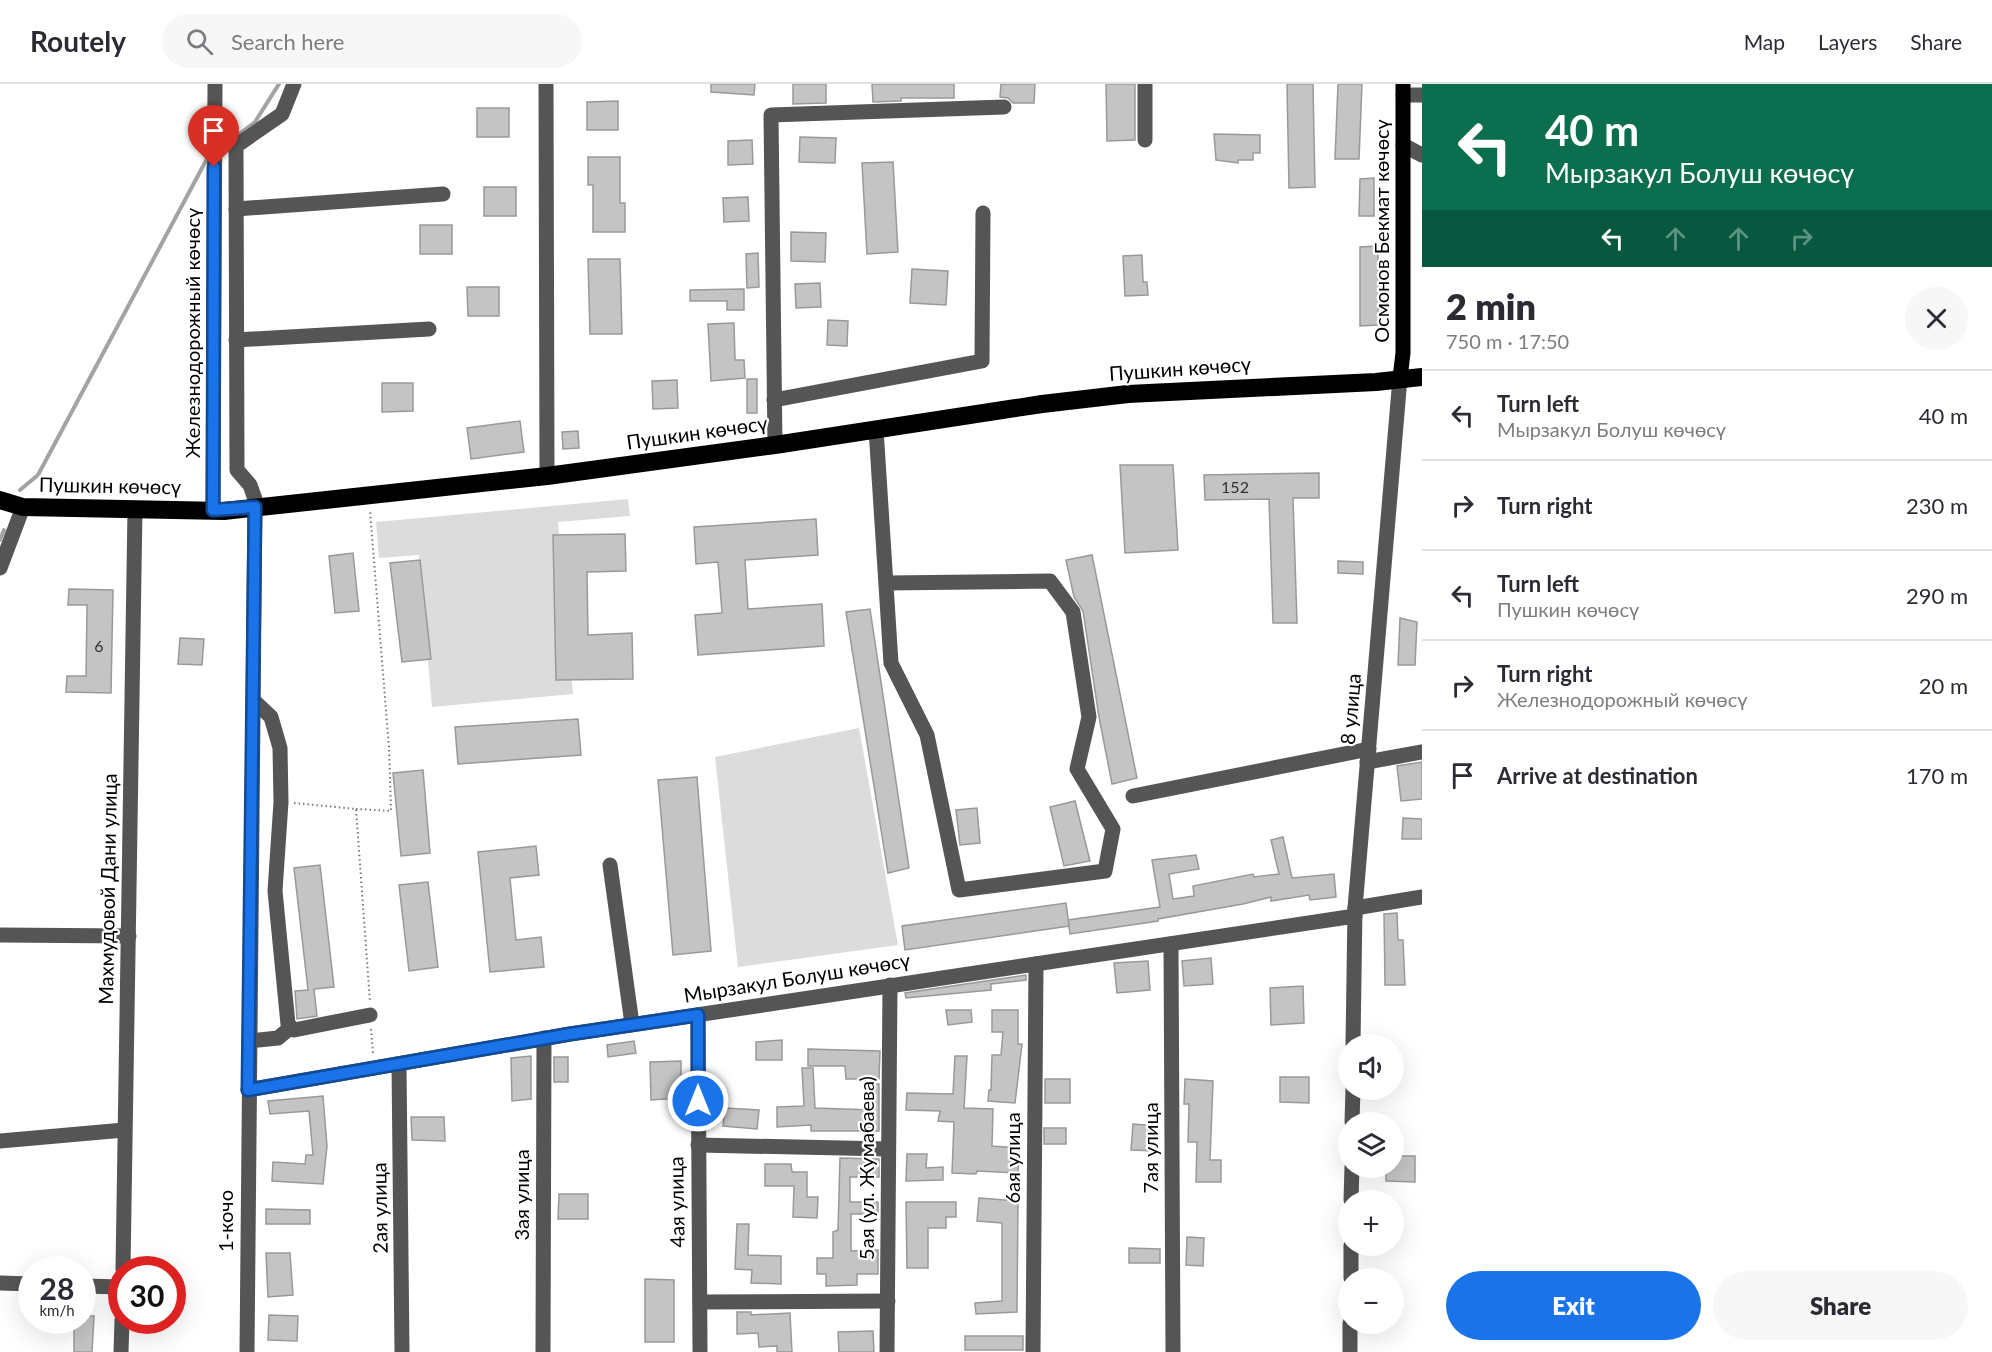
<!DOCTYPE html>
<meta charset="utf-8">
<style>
:root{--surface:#fff;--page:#f7f7f7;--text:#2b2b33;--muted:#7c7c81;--line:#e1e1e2;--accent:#1a73e8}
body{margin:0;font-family:Lato,sans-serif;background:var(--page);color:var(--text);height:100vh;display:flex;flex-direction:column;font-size:22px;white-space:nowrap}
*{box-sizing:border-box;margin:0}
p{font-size:20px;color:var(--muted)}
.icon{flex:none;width:33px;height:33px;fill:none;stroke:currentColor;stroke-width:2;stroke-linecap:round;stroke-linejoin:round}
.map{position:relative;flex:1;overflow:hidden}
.sheet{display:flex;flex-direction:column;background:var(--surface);width:570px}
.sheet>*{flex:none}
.top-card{background:#0b6e4f;color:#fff;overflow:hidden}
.tools{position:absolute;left:1338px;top:950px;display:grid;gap:12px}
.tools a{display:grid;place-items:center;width:66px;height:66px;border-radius:50%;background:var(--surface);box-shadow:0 6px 24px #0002;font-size:30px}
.speed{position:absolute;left:18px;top:1172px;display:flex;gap:12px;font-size:30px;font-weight:700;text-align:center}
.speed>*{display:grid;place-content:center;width:78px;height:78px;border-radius:50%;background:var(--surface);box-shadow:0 6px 24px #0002;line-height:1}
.speed small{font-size:15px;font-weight:400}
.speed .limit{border:9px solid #d22;background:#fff;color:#111}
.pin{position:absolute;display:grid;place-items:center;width:51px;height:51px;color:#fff;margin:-62px -26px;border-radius:50% 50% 50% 0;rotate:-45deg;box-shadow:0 0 6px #0007}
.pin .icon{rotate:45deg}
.me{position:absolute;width:66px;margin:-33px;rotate:0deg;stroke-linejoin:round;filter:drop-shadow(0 0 4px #0008)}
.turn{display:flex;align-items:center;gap:21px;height:126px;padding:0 24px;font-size:27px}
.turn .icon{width:78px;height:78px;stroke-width:2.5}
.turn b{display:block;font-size:42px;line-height:51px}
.lanes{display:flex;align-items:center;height:57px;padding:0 24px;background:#0003;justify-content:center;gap:30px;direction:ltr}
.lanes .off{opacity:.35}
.round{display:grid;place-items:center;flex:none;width:63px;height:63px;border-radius:32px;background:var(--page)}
.summary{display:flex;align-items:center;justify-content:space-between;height:102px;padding:0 24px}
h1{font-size:36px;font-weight:800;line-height:45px}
.primary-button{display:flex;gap:12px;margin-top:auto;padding:12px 24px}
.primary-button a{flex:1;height:69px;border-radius:36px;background:var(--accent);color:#fff;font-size:24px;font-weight:800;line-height:69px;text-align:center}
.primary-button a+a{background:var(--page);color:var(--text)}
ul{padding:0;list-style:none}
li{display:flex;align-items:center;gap:18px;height:90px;padding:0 24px;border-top:2px solid var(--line)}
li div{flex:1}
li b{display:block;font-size:22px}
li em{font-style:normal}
header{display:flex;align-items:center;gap:36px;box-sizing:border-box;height:84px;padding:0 30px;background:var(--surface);border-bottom:2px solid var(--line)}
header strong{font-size:28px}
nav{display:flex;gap:33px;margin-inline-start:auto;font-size:21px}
.search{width:420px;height:54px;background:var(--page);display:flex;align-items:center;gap:15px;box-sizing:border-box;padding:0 21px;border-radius:33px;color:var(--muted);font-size:22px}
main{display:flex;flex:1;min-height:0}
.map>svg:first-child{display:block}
.green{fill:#dcdcdc}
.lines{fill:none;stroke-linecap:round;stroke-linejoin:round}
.stream{stroke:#a3a3a3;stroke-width:4}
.building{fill:#c4c4c4;stroke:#999;stroke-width:1.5}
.path{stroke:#777;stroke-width:2;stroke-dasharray:1.5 3;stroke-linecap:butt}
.minor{stroke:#555;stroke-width:15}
.major{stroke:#000;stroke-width:15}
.highway{stroke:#000;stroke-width:18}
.route-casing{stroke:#114b97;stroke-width:15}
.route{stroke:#1a73e8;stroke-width:10}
.labels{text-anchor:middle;stroke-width:4.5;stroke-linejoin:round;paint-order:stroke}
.number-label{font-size:16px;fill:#313131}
.street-label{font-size:20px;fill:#000;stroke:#fff}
</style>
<header>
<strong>Routely</strong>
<div class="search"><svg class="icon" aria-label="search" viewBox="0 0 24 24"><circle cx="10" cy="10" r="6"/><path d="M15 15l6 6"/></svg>Search here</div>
<nav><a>Map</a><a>Layers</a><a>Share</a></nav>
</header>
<main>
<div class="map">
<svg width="1422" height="1268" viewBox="0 0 1422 1268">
<rect width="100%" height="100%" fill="#fff"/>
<g class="green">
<polygon points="628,415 630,432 558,438 573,610 432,623 419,471 379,474 376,438"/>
<polygon points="859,644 898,861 738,883 715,673"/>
</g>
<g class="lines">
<g class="stream">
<polyline points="238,51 255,38 279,0"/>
<polyline points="20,406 38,391 209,71"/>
<polyline points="0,456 4,446"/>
</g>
</g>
<g class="building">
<polygon points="711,0 755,0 754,11 711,8"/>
<polygon points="793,0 826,0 826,19 793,20"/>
<polygon points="872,0 954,0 954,14 901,14 901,17 873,18"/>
<polygon points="1001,0 1035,0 1034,19 1013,19 1008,14 1000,13"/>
<polygon points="1106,0 1135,0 1135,56 1107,57"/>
<polygon points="1287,0 1313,0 1315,103 1289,104"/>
<polygon points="1338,0 1362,0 1359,75 1335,75"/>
<polygon points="618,17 618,46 587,46 587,18"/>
<rect x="477" y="24" width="32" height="29"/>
<polygon points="1214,50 1260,51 1260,69 1253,69 1253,76 1238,76 1238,79 1216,76"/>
<polygon points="800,53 836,54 835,79 799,78"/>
<polygon points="752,56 753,80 728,81 728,57"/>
<polygon points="588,73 620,73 620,119 625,119 625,148 593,148 593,101 588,101"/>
<polygon points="893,78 898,168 867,170 862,79"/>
<polygon points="1374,94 1374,132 1359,132 1360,95"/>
<rect x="484" y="103" width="32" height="29"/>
<polygon points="748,113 749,137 724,138 723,114"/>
<rect x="420" y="141" width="32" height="29"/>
<polygon points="791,148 826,149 825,178 791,177"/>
<polygon points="1378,162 1378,241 1360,242 1360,163"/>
<polygon points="758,169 759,203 747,204 746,170"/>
<polygon points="1142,171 1143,198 1147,198 1148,211 1125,212 1123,172"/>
<polygon points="588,175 620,175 622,250 590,250"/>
<polygon points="912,185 948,187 946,221 910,219"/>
<polygon points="820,199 821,223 796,224 795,200"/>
<polygon points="467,203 499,203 499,232 468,232"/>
<polygon points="744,205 744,226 727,226 727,217 690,217 690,206"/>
<polygon points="828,236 848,237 847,262 827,261"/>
<polygon points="734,239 735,276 744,276 745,294 711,297 708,240"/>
<rect x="747" y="295" width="10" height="34"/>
<polygon points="677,296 678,324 653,325 652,297"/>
<polygon points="382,299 413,299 413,327 382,328"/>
<polygon points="520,337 524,368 471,375 467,344"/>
<polygon points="578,347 579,364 563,365 562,348"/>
<polygon points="1120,381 1173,381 1178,466 1125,469"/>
<polygon points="1319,389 1319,414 1293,414 1297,539 1273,539 1269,415 1205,416 1204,391"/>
<polygon points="816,435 818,471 745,476 748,525 822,520 824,562 698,571 695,531 722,529 718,478 696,480 694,443"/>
<polygon points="625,450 626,487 587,488 588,551 632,549 633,595 556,596 553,451"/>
<polygon points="353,469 359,527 335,529 329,472"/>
<polygon points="1092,471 1137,694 1112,700 1099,633 1083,527 1074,513 1066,476"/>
<polygon points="420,476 431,575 402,578 390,479"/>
<polygon points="1338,477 1363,478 1363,490 1338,489"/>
<polygon points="69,505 113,506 111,609 66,608 67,592 86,592 87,521 68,521"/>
<polygon points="870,525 909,784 888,789 846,528"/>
<polygon points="1400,534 1417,538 1415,581 1398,581"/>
<polygon points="180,554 204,555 202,581 178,580"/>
<polygon points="578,635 581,671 458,680 455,643"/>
<polygon points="1422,678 1422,715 1401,717 1397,682"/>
<polygon points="423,686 430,769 401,772 393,689"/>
<polygon points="697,693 711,867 673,871 658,696"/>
<polygon points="1075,717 1090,777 1064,782 1050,723"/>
<polygon points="977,724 980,759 960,761 956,726"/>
<polygon points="1403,734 1422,735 1422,755 1402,755"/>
<polygon points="1283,753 1292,794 1334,790 1336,813 1310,816 1309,811 1271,817 1271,813 1243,820 1158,835 1158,837 1070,850 1068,836 1160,823 1152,776 1196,771 1199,785 1169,790 1173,815 1194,812 1193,802 1253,790 1254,793 1279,790 1271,756"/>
<polygon points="536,762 539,791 510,794 516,856 541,853 544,883 490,888 478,768"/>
<polygon points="320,781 334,903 314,905 317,932 297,935 295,907 308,906 294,784"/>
<polygon points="428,798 438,883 409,887 399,801"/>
<polygon points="1066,819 1069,842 905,866 902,842"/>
<polygon points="1397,829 1398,856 1403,856 1405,901 1385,901 1384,830"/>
<polygon points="1211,874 1213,900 1184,902 1182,877"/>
<polygon points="1148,877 1150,906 1117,909 1114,879"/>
<polygon points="1026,891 1026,896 991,900 991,906 906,914 905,909"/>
<polygon points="1303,902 1304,939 1271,941 1270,904"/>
<polygon points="946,926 971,926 972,938 948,941"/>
<polygon points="992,926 1018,926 1018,960 1022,960 1015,1019 988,1017 989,1006 991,1006 992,971 1001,971 1003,948 992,948"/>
<polygon points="782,956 782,976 756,976 756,958"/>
<polygon points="634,957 636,969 608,973 607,961"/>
<polygon points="808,965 880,967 879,995 846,995 845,982 808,982"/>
<polygon points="531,972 531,1015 512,1017 511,974"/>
<polygon points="955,972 967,972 964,1024 993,1025 992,1062 1019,1064 1018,1089 977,1087 976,1090 952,1089 954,1038 938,1037 940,1027 906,1026 907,1009 953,1010"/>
<rect x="554" y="973" width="14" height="25"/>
<polygon points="681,977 681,1014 651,1016 650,978"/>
<polygon points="802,984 813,984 815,1024 873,1026 874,1000 879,1000 879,1047 811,1047 811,1041 777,1043 777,1023 804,1022"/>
<polygon points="1280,993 1309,993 1309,1019 1280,1018"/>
<rect x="1045" y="995" width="25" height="24"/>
<polygon points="1185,995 1213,997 1210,1076 1221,1076 1221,1098 1196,1098 1197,1058 1188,1058 1189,1020 1184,1020"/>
<polygon points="323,1012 327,1062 323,1100 272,1097 273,1078 305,1080 306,1071 313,1071 309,1027 270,1030 268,1017"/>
<polygon points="725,1024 759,1026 757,1045 723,1042"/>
<polygon points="411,1033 444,1033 445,1057 412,1056"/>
<polygon points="1133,1040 1157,1042 1156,1067 1131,1066"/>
<rect x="1044" y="1044" width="22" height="16"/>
<polygon points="907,1070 927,1070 926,1084 943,1083 943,1096 906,1097"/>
<polygon points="1394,1072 1415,1072 1415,1098 1386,1097 1386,1083 1394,1083"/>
<polygon points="840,1074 879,1075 879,1093 850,1093 850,1118 878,1118 878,1130 851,1130 851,1167 878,1166 878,1190 857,1190 857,1201 826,1202 826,1190 817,1190 817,1174 833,1174 833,1148 838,1146"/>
<polygon points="765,1080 791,1080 792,1088 807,1088 807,1113 818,1113 817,1134 793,1133 794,1102 765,1102"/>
<polygon points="559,1110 588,1110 588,1135 558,1135"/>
<polygon points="979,1114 1018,1117 1017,1228 976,1230 975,1219 1002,1217 1002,1139 977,1137"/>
<polygon points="906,1118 956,1118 956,1133 946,1133 946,1144 928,1144 928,1184 907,1184"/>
<polygon points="266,1125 310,1126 310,1140 266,1140"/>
<polygon points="737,1140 749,1140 748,1171 781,1172 781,1200 751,1199 752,1186 735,1185"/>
<polygon points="1187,1153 1204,1154 1203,1182 1186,1181"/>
<polygon points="1129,1164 1160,1165 1160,1179 1129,1179"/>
<polygon points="266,1169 290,1169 293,1211 268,1213"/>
<polygon points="645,1195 674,1196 674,1258 645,1258"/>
<polygon points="737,1228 751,1228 751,1231 790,1229 792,1268 777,1268 777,1262 759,1263 758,1249 737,1250"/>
<polygon points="269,1231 298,1232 297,1257 268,1256"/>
<polygon points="82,1232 94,1232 92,1268 74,1268 74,1236 82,1236"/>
<polygon points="873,1247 874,1268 839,1268 838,1248"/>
<rect x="965" y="1252" width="58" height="14"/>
</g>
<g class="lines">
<g class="path">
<polyline points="294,719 356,725 370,918"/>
<polyline points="356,725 391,727 389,664 370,427"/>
<polyline points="371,945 373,969"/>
</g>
<g class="minor">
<polyline points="546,0 547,392"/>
<polyline points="1403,11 1422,11"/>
<polyline points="1145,56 1145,0"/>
<polyline points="1403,61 1422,71"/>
<polyline points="236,125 443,110"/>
<polyline points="236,256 429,245"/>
<polyline points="774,316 982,277 983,129"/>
<polyline points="876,345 891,579 927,651 959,806 1105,787 1113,745 1077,685 1089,633 1073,528 1050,497 887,499"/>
<polyline points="775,361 771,31 1004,23"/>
<polyline points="213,426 215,0"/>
<polyline points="0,484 23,423"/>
<polyline points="253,616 271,633 280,664 281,718 275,807 288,940 294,946 370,931"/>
<polyline points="1367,678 1422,668"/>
<polyline points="1133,712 1369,665"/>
<polyline points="610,781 632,940"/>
<polyline points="1355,824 1422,813"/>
<polyline points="0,851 129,852"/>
<polyline points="1171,860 1173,1268"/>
<polyline points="698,931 700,1268"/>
<polyline points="249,957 278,954 290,944"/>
<polyline points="1353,960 1355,824 1400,294"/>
<polyline points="399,980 402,1268"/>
<polyline points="248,1006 570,950 1355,832"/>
<polyline points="1352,1038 1353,1005"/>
<polyline points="0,1057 124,1046"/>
<polyline points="698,1061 888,1065"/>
<polyline points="1351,1116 1352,1083"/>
<polyline points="123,1185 135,425"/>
<polyline points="1351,1194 1351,1161"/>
<polyline points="0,1199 32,1200"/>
<polyline points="82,1202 122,1203"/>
<polyline points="700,1218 888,1217"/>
<polyline points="121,1268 122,1236"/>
<polyline points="247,1268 255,415 250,401 237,386 236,62 282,30 294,0"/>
<polyline points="543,1268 544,954"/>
<polyline points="887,1268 890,901"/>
<polyline points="1033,1268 1036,880"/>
<polyline points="1350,1268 1350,1239"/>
</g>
<polyline class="major" points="1400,294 1403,269 1403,0"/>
<polyline class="highway" points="0,416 23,423 224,427 547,392 775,361 1042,320 1128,310 1376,298 1422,293"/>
</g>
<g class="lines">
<g class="route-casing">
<polyline id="route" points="214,83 213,426 255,423 248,1006 570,950 698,931 698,1017"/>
</g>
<use href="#route" class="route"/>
</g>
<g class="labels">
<g class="number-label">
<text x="1235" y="409">152</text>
<text x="99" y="568">6</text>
</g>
<g class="street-label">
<text transform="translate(1382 147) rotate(-90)" y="7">Осмонов Бекмат көчөсү</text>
<text transform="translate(193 249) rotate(-90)" y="7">Железнодорожный көчөсү</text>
<text transform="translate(1180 285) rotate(-4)" y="7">Пушкин көчөсү</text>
<text transform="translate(697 349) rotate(-8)" y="7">Пушкин көчөсү</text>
<text transform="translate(110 402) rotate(1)" y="7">Пушкин көчөсү</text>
<text transform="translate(1351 625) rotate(-85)" y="7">8 улица</text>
<text transform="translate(108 805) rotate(-89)" y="7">Махмудовой Дани улица</text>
<text transform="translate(797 894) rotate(-9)" y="7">Мырзакул Болуш көчөсү</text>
<text transform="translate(1151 1064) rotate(-90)" y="7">7ая улица</text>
<text transform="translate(1013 1074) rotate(-90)" y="7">6ая улица</text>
<text transform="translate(867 1084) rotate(-90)" y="7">5ая (ул. Жумабаева)</text>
<text transform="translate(522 1111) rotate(-90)" y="7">3ая улица</text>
<text transform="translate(677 1118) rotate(-91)" y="7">4ая улица</text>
<text transform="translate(380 1124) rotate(-91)" y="7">2ая улица</text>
<text transform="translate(226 1137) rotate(-90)" y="7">1-кочо</text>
</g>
</g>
</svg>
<div class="tools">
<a><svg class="icon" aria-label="sound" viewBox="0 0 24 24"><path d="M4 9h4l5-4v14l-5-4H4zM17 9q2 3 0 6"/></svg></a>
<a><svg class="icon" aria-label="layers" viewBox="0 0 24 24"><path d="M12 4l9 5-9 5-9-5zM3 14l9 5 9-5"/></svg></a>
<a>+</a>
<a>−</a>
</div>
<div class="speed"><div>28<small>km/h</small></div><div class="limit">30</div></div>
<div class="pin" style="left:214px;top:83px;background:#d93025"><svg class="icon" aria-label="arrive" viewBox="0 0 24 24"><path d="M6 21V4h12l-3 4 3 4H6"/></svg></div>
<svg class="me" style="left:698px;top:1017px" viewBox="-20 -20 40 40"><circle r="17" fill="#1a73e8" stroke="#fff" stroke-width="3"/><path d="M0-11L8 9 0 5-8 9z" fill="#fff"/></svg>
</div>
<section class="sheet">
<div class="top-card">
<div class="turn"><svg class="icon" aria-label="left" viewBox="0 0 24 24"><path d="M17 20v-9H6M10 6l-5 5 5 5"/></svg><div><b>40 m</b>Мырзакул Болуш көчөсү</div></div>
<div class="lanes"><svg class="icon" aria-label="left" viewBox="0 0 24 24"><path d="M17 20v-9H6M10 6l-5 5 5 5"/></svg><svg class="icon off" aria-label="ahead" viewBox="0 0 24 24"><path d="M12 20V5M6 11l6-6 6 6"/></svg><svg class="icon off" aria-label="ahead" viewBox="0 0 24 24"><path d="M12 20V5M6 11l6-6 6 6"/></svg><svg class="icon off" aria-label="right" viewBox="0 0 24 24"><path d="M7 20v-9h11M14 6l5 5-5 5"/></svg></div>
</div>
<div class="summary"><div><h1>2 min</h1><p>750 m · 17:50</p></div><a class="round"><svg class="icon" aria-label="close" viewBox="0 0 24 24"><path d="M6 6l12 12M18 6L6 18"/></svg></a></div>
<ul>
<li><svg class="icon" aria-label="left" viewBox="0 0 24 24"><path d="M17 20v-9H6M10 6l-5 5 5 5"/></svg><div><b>Turn left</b><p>Мырзакул Болуш көчөсү</p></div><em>40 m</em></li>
<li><svg class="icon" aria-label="right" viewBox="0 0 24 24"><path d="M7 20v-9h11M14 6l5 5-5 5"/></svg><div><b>Turn right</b></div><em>230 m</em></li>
<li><svg class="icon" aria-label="left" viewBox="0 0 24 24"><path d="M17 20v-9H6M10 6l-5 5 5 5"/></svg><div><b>Turn left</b><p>Пушкин көчөсү</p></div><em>290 m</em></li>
<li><svg class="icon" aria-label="right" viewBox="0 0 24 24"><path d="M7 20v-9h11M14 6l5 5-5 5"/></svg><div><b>Turn right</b><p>Железнодорожный көчөсү</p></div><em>20 m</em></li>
<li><svg class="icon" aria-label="arrive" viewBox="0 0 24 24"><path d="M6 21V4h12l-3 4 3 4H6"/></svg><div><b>Arrive at destination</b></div><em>170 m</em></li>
</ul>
<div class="primary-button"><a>Exit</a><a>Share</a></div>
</section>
</main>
